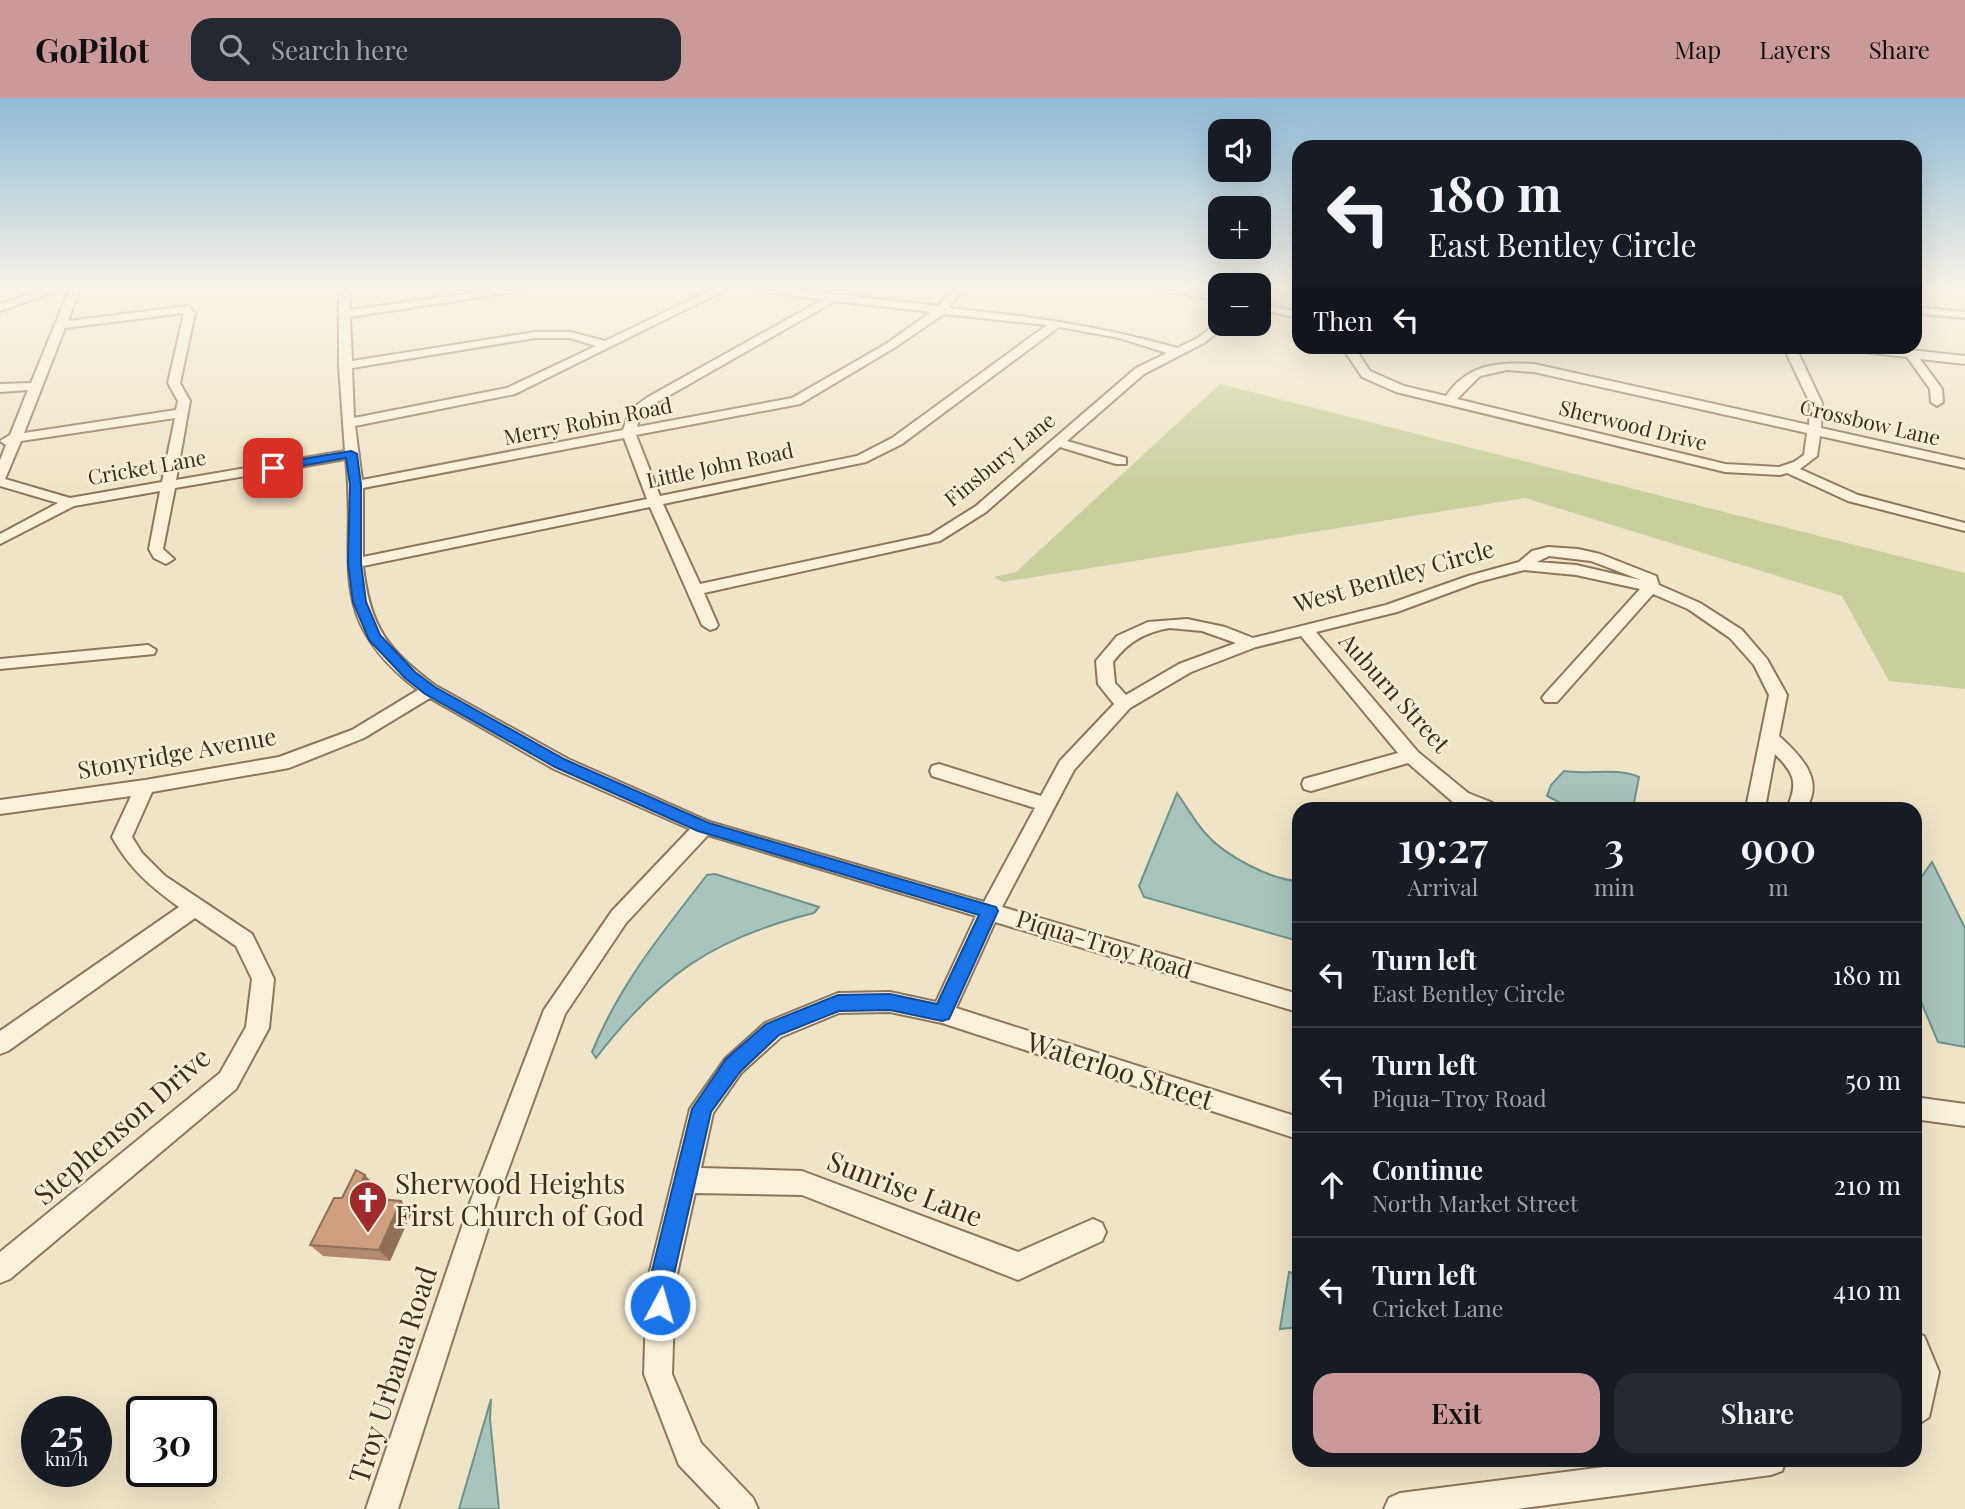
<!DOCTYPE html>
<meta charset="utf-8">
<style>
:root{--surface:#171b24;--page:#242831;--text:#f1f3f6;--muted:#9ea1a6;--line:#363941;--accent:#cc999b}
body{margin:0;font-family:"Playfair Display",serif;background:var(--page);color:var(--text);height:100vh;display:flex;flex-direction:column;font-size:26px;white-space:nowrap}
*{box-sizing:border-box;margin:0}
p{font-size:23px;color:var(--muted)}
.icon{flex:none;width:38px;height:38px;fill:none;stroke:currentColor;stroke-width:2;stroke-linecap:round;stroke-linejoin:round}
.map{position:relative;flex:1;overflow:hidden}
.details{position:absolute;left:1292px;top:704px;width:630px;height:665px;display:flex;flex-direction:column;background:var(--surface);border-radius:21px;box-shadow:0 7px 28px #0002}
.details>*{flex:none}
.top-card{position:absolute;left:1292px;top:42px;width:630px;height:214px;border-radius:21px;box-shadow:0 7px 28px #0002;background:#171b24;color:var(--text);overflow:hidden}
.buttons{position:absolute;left:1208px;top:21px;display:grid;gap:14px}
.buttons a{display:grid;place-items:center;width:63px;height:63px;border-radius:14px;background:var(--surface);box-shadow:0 7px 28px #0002;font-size:35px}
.speed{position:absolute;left:21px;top:1298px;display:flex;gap:14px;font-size:35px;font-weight:700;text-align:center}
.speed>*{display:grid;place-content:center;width:91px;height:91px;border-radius:50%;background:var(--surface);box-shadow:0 7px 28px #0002;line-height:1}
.speed small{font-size:18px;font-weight:400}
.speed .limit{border:4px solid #111;border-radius:10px;background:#fff;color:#111}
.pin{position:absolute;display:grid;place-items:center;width:60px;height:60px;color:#fff;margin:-30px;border-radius:14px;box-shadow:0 4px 10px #0006}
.me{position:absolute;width:77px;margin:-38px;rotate:6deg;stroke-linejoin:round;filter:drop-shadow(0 0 5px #0008)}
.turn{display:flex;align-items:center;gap:24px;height:147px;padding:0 21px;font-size:32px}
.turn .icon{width:91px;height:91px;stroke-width:2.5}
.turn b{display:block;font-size:49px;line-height:60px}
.then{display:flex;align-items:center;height:66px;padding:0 21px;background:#0003;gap:14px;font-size:26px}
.eta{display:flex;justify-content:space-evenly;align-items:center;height:119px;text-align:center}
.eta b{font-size:42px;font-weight:600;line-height:49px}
.action{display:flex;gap:14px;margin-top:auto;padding:14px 21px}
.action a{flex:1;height:80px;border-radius:21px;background:var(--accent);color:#111;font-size:28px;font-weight:600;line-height:80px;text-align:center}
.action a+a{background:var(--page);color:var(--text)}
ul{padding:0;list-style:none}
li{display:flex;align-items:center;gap:21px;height:105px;padding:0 21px;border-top:2px solid var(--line)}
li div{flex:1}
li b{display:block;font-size:26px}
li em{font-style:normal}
header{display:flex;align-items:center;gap:42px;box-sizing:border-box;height:98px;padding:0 35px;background:var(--accent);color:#111}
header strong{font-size:33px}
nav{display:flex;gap:38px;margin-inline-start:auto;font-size:24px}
.search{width:490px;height:63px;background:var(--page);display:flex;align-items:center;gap:18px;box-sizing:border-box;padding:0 24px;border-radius:21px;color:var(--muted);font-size:26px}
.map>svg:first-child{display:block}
.green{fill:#c9cf9b}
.water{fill:#a9c4bc;stroke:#6f938a;stroke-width:2}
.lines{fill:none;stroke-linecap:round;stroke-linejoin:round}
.minor-casing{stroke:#8d765c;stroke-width:4}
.minor{fill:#faf1dc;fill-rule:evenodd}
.wall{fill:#b2896c}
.shaded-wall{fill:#916f58}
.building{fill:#cf9f7d;stroke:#916f58;stroke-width:2}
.route{fill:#1a73e8;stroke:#114b97;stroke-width:2}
.labels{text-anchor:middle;stroke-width:5;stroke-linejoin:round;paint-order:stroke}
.far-street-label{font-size:21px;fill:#3d2e20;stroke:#f7eed8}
.street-label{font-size:24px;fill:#3d2e20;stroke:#f7eed8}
.near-street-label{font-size:28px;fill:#3d2e20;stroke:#f7eed8}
.near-poi-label{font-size:28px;fill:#3d2e20;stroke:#f7eed8;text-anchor:start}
</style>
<header>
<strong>GoPilot</strong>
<div class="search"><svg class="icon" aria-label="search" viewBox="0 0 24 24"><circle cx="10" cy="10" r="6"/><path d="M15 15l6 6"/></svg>Search here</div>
<nav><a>Map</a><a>Layers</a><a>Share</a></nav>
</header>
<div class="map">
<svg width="1965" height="1411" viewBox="0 0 1965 1411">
<rect width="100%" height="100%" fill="#f0e4c8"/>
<polygon class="green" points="1220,286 1965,475 1965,591 1889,583 1842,498 1525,400 1003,484 994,479 1016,474"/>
<g class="water">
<path d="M1564 673C1588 677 1617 669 1639 679L1633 710H1570L1547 698 1551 687Z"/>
<path d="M1177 695C1187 709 1195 724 1206 736 1224 757 1271 782 1298 783V843L1144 799 1139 788Z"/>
<polygon points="1932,764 1965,830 1965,949 1938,944 1914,887 1915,788"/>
<path d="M715 776 819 809 814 815C713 840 659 878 596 960L592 954C620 886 662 835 707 777Z"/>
<polygon points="1289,1174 1298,1177 1298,1229 1280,1231"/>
<polygon points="491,1301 490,1321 499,1411 459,1411"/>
</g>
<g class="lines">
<g class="minor-casing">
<g id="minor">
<polygon points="48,190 65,190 0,213 0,206"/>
<path d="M70 190H80L68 223 188 208 195 215 180 285 190 303 176 382 345 353 339 268V190H349L350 212 507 190H539L350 219 352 263 535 234H570L605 243 715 190H729L515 296 355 328 362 382 623 332 630 312 648 299 822 202 741 190H779L939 208 952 190H963L949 210C1027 218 1102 228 1177 250L1196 241 1219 224 1228 226 1204 245 1144 276 1067 343 1126 360V366H1116L1060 349 986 414 940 443 704 495 718 527 716 530 710 532 702 527 650 409 363 468C370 530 387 551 436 588L568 661 710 724 984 804 1035 710 932 678 930 673 932 668 939 666 1041 698 1060 663 1114 606 1098 586 1096 563 1117 538 1148 524 1187 521 1225 529 1253 540 1386 507 1468 478 1519 464 1532 453 1548 449 1578 451 1600 456 1656 478 1659 487 1700 505 1742 532 1767 561 1787 597 1779 638C1800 657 1825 682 1806 710H1787C1798 685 1795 676 1775 656L1765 710H1746L1769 597 1754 567 1730 540 1688 511 1653 496 1557 604H1545L1542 600 1545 596 1640 491 1576 477 1524 472 1478 484 1397 514 1316 534 1418 654 1468 695 1493 705 1495 710H1468L1454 705 1408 665 1311 693 1304 691 1302 686 1304 681 1398 655 1301 538 1256 549 1191 574 1130 610 1074 672 1002 809 1298 896V914L995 824 956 910 1298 1019V1041L942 925 890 914 839 915 781 939 741 975 713 1015 701 1070 802 1073 1018 1154 1093 1121 1102 1125 1106 1134 1102 1143 1018 1182 802 1097 695 1095 675 1185 672 1276 701 1345 753 1400 758 1411H721L679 1367 644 1276 647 1185 690 1011 725 961 765 925 838 895 890 894 936 904 976 818 708 737 626 825 565 916 497 1102 398 1411H366L471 1102 544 912 612 813 690 731 554 671 430 600 364 640 289 670 152 694 132 739 142 755 165 778 252 836 274 881 269 930 236 991 10 1181 0 1185V1154L220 975 246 929 252 881 236 848 195 820 8 953 0 956V933L179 809C151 789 129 770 112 739L131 698 0 716V702L145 682 279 659 352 632 418 592C321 518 358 463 346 361L175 390 163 451 174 461 166 466 154 460 149 451 160 393 74 408 0 446V436L58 405 0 388V362L6 347 0 343 10 337 28 292 0 294V286L31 285ZM835 203 931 214 886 246 792 300 637 329 640 317 656 305ZM184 215 168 285 178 303 176 312 24 335 65 230ZM944 216 1047 227 892 340 857 358 660 398 636 337 800 306 894 250ZM1059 229 1119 240 1167 255 1136 270 976 408 930 437 700 486 663 406 866 364 902 346ZM535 240H570L596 248 507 290 354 320 352 270ZM175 320 162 384 70 400 5 381 21 343ZM624 340 647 401 363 459V390ZM1549 458 1591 463 1641 482 1576 467 1537 464ZM1170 530 1202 533 1236 545 1179 566 1126 597 1115 585 1113 564C1128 544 1145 534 1170 530Z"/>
<polygon points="1147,190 1177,190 1220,197 1220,203"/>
<polygon points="1258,205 1298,214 1298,220 1258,211"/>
<polygon points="1914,209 1965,214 1965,220 1914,215"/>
<path d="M1347 248H1359L1358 255 1370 273 1404 288 1446 298C1468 266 1497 264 1534 266L1809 327 1810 305 1783 248H1795L1822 305 1821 330 1965 362V370L1820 338 1817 358 1800 371 1858 397 1965 425V433L1848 403 1787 375 1780 377 1725 374 1396 294 1362 279 1346 255ZM1507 272 1534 274 1807 335 1804 357 1794 364 1779 369 1725 366 1457 301 1480 278Z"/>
<polygon points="1832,248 1873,248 1965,258 1965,266 1920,261 1942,291 1943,304 1937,308 1931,304 1930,291 1907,259 1837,251"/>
<polygon points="148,547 156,552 154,556 0,571 0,561"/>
<polygon points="1914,999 1965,1006 1965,1028 1914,1021"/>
<polygon points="1914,1234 1924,1238 1939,1274 1929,1319 1914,1329"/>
<polygon points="1659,1362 1786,1362 1782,1373 1771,1377 1517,1411 1384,1411 1389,1400 1400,1395"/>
</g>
</g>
<use href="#minor" class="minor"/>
</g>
<polygon class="wall" points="365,1077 376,1089 371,1100 401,1103 412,1114 390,1163 323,1158 310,1147 342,1100"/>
<g class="shaded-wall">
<polygon points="365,1077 376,1089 366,1111 354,1099"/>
<polygon points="401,1103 412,1114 390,1163 379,1152"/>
</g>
<polygon class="building" points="356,1072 365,1077 354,1099 401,1103 379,1152 310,1147 334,1100 342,1100"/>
<linearGradient id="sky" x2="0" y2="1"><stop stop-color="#8fbad6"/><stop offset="0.49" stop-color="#f8f3e6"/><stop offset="1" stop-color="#f8f3e6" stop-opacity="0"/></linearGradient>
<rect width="1965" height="388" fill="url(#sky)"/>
<polygon class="route" points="351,353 357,356 361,387 361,465 366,504 380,537 415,574 435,589 566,662 709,725 989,807 996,809 998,813 949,921 942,923 890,912 839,913 779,937 740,974 711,1014 672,1185 671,1207 668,1215 660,1219 652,1215 648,1207 649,1185 692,1011 726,961 766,926 838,897 890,896 937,906 979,817 698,733 555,669 425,596 405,580 369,542 353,504 348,465 350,387 346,360 273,373 267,370 273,366"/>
<defs>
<g id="church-pin" transform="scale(2.0125)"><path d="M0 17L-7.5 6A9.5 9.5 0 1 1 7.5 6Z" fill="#9e2a2b" stroke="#f7eed8"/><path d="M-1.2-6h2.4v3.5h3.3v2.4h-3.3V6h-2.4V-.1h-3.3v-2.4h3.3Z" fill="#fff"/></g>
</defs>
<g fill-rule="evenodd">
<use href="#church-pin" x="368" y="1102"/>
</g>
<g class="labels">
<g class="far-street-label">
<text transform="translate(588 324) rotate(-11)" y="7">Merry Robin Road</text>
<text transform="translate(1870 325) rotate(13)" y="7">Crossbow Lane</text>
<text transform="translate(1633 328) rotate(14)" y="7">Sherwood Drive</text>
<text transform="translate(1000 362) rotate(-39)" y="7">Finsbury Lane</text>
<text transform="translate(720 368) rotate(-12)" y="7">Little John Road</text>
<text transform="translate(147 370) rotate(-10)" y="7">Cricket Lane</text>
</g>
<g class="street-label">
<text transform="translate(1394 479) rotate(-16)" y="8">West Bentley Circle</text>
<text transform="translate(1394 595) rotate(48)" y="8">Auburn Street</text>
<text transform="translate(177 656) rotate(-10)" y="8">Stonyridge Avenue</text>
<text transform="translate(1104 847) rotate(17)" y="8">Piqua-Troy Road</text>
</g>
<g class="near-street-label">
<text transform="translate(1120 973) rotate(18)" y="10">Waterloo Street</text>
<text transform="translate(122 1028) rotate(-41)" y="10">Stephenson Drive</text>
<text transform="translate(905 1091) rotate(21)" y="10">Sunrise Lane</text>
<text transform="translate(393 1277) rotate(-72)" y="10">Troy Urbana Road</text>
</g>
<g class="near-poi-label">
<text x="395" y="1096">Sherwood Heights<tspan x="395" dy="32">First Church of God</tspan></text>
</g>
</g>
</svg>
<div class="buttons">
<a><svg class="icon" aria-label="sound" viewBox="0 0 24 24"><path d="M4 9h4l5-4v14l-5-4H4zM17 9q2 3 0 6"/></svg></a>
<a>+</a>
<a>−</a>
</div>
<div class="speed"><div>25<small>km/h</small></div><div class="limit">30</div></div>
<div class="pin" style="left:273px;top:370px;background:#d93025"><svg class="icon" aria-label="arrive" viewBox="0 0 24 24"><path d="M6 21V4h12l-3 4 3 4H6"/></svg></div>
<svg class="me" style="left:660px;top:1207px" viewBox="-20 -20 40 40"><circle r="17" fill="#1a73e8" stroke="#fff" stroke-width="3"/><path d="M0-11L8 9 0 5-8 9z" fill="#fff"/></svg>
<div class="top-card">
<div class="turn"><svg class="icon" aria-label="left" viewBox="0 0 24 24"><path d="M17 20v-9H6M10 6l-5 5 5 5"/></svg><div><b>180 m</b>East Bentley Circle</div></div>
<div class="then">Then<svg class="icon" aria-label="left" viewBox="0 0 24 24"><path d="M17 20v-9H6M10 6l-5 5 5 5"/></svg></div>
</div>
<section class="details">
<div class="eta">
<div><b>19:27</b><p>Arrival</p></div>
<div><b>3</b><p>min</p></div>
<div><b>900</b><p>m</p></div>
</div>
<ul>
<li><svg class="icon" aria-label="left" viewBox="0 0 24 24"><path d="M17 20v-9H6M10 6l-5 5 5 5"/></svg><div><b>Turn left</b><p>East Bentley Circle</p></div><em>180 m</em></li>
<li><svg class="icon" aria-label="left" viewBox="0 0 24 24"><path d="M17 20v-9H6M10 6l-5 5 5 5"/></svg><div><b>Turn left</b><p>Piqua-Troy Road</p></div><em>50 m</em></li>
<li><svg class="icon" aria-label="ahead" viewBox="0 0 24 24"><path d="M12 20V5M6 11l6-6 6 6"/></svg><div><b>Continue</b><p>North Market Street</p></div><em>210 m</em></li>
<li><svg class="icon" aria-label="left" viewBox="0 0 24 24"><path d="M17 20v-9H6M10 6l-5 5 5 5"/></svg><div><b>Turn left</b><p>Cricket Lane</p></div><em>410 m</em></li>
</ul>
<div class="action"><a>Exit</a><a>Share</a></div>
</section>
</div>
